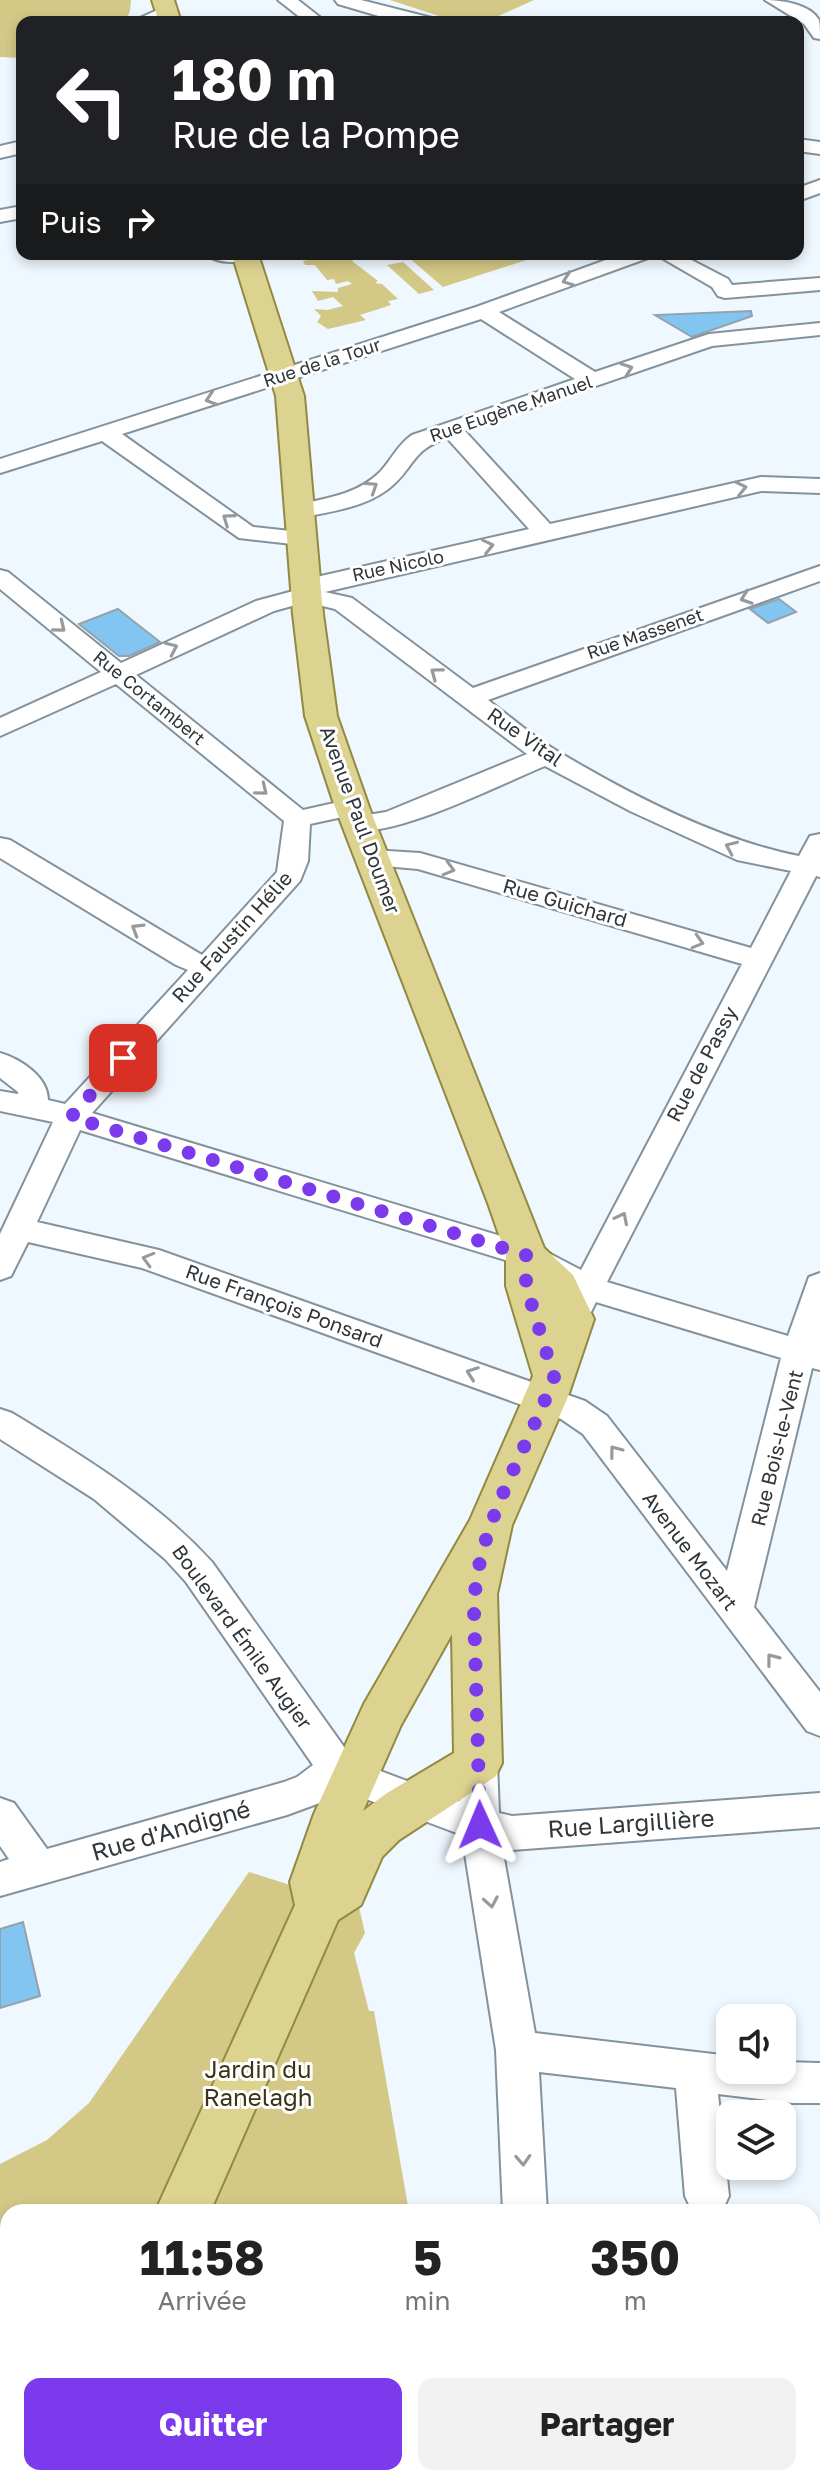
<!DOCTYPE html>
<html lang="fr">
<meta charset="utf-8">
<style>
:root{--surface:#fff;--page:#f2f2f2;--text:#222;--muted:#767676;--accent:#7c3aed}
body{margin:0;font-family:"Golos Text",sans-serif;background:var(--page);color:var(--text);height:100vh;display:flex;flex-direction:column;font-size:30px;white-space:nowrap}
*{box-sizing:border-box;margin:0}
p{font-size:26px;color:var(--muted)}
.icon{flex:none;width:44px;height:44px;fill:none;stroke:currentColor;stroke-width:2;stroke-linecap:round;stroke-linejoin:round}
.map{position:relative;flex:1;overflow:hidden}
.panel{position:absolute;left:0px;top:2204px;width:820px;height:282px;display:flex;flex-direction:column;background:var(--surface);border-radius:24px 24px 0 0;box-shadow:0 4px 12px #0003}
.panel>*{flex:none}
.top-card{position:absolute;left:16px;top:16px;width:788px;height:244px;border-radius:16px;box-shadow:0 4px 12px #0003;background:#202124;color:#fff;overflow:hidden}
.fabs{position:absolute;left:716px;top:2004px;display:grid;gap:16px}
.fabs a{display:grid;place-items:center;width:80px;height:80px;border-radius:16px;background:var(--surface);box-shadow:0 4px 12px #0003;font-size:40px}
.pin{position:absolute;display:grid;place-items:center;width:68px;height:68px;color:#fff;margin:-34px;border-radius:16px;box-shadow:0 4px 12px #0006}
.me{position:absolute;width:88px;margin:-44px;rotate:359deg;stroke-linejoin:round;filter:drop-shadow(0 0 6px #0008)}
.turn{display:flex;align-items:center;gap:28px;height:168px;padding:0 24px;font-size:36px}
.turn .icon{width:104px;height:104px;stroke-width:2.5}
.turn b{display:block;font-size:56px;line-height:68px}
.then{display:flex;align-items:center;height:76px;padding:0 24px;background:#0003;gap:16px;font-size:30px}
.eta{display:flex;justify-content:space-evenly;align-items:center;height:136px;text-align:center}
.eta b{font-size:48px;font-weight:700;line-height:56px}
.action{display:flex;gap:16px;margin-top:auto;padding:16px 24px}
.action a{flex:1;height:92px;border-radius:16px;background:var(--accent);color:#fff;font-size:32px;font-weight:700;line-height:92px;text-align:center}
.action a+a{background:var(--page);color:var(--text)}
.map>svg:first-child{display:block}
.green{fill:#d3c886}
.building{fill:#82c5f0;stroke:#93a2ac;stroke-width:2}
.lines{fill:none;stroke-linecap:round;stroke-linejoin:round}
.minor-casing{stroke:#84929c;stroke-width:4}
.major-casing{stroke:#928942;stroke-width:4}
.minor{fill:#fff;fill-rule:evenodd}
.major{fill:#ddd391;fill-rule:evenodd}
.oneway{stroke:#979a9c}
.route{stroke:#7c3aed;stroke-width:14;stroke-dasharray:0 25.2}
.labels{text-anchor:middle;stroke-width:6;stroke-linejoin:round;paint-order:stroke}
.far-street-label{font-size:18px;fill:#2f3539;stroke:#fff}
.street-label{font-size:20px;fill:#2f3539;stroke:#fff}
.near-street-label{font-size:24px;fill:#2f3539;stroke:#fff}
.near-park-label{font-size:24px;fill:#3a3516;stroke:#fff}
</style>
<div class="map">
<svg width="820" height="2485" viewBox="0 0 820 2485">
<rect width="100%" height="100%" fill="#eff8ff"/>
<g class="green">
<polygon points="0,0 131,0 130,11 125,22 22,22 22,58 0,57"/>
<polygon points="390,0 534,0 485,22 457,22"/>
<polygon points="337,254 350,255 355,259 352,261 378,281 375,283 382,284 398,299 388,301 391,305 360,315 366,320 328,329 317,322 321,316 314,309 327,310 343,306 333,297 318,301 312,291 338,292 338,288 352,284 348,281 336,284 334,279 327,280 315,265 305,265 303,261"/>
<polygon points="421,254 537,254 539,256 443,287 408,257"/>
<polygon points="403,262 434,290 419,294 387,265"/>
<polygon points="249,1872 359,1907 365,1933 354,1953 369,2011 374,2011 409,2212 8,2212 8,2478 514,2478 514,2485 0,2485 0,2164 47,2140 89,2103"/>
</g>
<g class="building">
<polygon points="751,311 752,316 692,337 655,315"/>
<polygon points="779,599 796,612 768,623 750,609"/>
<polygon points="118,609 137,624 160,642 129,656 119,656 79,624"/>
<polygon points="23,1922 40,1996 0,2008 0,1929"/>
</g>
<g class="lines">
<g class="minor-casing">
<g id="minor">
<polygon points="278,0 298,0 326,22 306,22"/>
<polygon points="335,0 361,0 432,18 435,22 399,22 338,4"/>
<path d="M765 0C781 0 810 4 819 20 820 25 820 33 820 39L814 38 804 24Z"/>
<path d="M166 6 172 7 175 11C163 23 147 22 131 22Z"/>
<polygon points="798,139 820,142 820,154 798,151"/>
<polygon points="22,141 22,153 0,158 0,146"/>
<polygon points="820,180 820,193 798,201 798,188"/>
<polygon points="22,206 22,218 0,222 0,210"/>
<path d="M206 254H255L256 255C246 265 216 264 206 254Z"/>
<path d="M622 254H651L648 258 499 312 595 372 709 334 820 323V335L712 346 465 431 550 524 761 477 820 479V493L761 491 325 592 352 598 473 688 820 566V581L488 700C511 717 533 737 557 751 629 794 717 840 799 856L810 836 820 834V877L816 876 607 1282 788 1336 809 1277 820 1273V1370L812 1368 754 1607 820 1692V1736L807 1731 583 1434 561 1419 142 1268 28 1242 11 1276 0 1280V1234L53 1122 0 1111V1091L18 1094V1092L0 1078V1053C21 1059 48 1077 48 1100L65 1104 188 970 176 965 0 858V838L10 840 202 955 277 872 284 821 116 684 0 736V718L101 672 0 589V570L8 572 121 663 256 601 297 590 312 578 529 529 447 438C410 450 414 470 387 490 363 508 328 512 299 518L291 516 287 511 291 506C321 499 355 496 379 473 391 461 397 445 412 435L575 379 481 319 122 434 253 527 309 533 313 538 309 543 301 545 239 538 102 441 0 473V459L476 307ZM306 602 335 609 527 754 386 812 348 818 345 824 348 830C392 840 501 784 545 766L630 811 737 860 791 871 751 948 420 853 372 850 362 852 358 858 362 864 418 869 742 964 581 1270 537 1247 92 1113 300 881 308 861 310 824 361 813 365 807 361 801 352 799 303 810 136 675 274 611ZM80 1130 515 1263 569 1292 563 1304 567 1312 579 1316 591 1312 596 1302 781 1358 727 1571 607 1416 585 1401 159 1250 37 1222Z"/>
<polygon points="655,254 680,254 728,279 732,285 820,278 820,290 725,298 718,296 712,287"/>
<path d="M0 1409 12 1413C84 1457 154 1499 212 1562L354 1761 460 1801 459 1763 464 1752 478 1747 492 1752 497 1763 499 1813 512 1816 820 1793V1827L512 1850 502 1847 535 2033 730 2056V2070H782V2062L820 2063V2103H792L718 2094 729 2196 722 2211H692L685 2196 676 2088 539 2072 547 2212H503L496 2050 462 1835 339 1789 325 1801 287 1815 0 1896V1862L9 1859 0 1846V1798L14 1803 47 1849 284 1782 297 1777 313 1765 186 1582 165 1559 94 1499 0 1439Z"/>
<polygon points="14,2478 64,2478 62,2485 12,2485"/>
<rect x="515" y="2478" width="46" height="7"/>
</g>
</g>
<g class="major-casing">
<g id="major">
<polygon points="152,0 174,0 181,22 159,22"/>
<path d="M232 254H258L304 396 323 614 337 716 369 807 544 1248 573 1275 594 1319 567 1399 512 1525 497 1594 502 1763 495 1777 399 1840 382 1857 361 1905 338 1920 210 2212H155L295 1905 290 1882 314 1814 364 1704 470 1520 533 1376 506 1286V1255L488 1203 335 807 305 716 293 614 276 396ZM452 1634 454 1753 387 1793 363 1811 401 1725Z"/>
<polygon points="39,2478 97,2478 94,2485 36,2485"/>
</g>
</g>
<use href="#minor" class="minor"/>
<use href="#major" class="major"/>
</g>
<defs><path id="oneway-chevron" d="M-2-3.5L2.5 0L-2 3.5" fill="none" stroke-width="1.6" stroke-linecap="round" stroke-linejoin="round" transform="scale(2)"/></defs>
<g class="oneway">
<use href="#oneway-chevron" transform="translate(568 280) rotate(160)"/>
<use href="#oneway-chevron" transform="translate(627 369) rotate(-20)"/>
<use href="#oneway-chevron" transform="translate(211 399) rotate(162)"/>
<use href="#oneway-chevron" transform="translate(372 487) rotate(-33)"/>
<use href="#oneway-chevron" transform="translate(741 488) rotate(-13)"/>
<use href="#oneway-chevron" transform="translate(228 519) rotate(-145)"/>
<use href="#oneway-chevron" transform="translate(488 546) rotate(-13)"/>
<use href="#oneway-chevron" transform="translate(746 598) rotate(161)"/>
<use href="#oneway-chevron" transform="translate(60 627) rotate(39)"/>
<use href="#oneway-chevron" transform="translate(172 648) rotate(-24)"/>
<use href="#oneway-chevron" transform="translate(436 673) rotate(-143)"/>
<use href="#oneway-chevron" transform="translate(262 790) rotate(39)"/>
<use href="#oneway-chevron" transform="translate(731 847) rotate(-156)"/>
<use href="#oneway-chevron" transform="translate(449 869) rotate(16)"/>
<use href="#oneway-chevron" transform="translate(137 929) rotate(-149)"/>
<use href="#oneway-chevron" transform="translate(698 942) rotate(16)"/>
<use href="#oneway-chevron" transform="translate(622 1218) rotate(-63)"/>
<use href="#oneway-chevron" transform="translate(148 1259) rotate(-164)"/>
<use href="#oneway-chevron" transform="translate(472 1373) rotate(-160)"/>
<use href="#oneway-chevron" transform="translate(615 1451) rotate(-127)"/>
<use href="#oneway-chevron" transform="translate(772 1659) rotate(-128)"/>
<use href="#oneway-chevron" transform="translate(491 1902) rotate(80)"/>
<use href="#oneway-chevron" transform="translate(523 2160) rotate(87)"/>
</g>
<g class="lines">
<path class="route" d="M123 1058 71 1117 526 1255V1286L554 1377C526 1454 475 1527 474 1611L480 1825"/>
</g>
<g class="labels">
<g class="far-street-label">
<text transform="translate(322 363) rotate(-18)" y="6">Rue de la Tour</text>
<text transform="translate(511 409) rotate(-19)" y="6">Rue Eugène Manuel</text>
<text transform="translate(398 566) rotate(-12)" y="6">Rue Nicolo</text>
<text transform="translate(645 634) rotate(-19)" y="6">Rue Massenet</text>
<text transform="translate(149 698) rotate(39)" y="6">Rue Cortambert</text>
</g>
<g class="street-label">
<text transform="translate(525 737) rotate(35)" y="7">Rue Vital</text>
<text transform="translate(360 820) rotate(70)" y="7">Avenue Paul Doumer</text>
<text transform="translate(565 903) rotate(16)" y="7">Rue Guichard</text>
<text transform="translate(232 937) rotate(-48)" y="7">Rue Faustin Hélie</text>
<text transform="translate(702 1064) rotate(-62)" y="7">Rue de Passy</text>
<text transform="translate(284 1306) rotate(20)" y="7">Rue François Ponsard</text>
<text transform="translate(777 1448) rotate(-76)" y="7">Rue Bois-le-Vent</text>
<text transform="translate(690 1551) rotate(53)" y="7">Avenue Mozart</text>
<text transform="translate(242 1637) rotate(54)" y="7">Boulevard Émile Augier</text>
</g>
<g class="near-street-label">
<text transform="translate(631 1824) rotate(-4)" y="8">Rue Largillière</text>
<text transform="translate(171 1831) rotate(-16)" y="8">Rue d'Andigné</text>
</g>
<g class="near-park-label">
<text x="258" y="2078">Jardin du<tspan x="258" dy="28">Ranelagh</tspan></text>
</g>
</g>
</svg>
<div class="fabs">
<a><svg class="icon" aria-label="sound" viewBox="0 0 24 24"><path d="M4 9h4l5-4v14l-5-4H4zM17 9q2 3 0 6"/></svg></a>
<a><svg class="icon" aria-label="layers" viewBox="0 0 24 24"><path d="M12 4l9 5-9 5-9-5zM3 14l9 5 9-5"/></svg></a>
</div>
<div class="pin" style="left:123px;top:1058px;background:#d93025"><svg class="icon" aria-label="arrive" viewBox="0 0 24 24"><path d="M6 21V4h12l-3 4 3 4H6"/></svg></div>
<svg class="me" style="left:480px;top:1825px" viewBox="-20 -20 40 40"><path d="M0-17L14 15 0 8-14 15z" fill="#7c3aed" stroke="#fff" stroke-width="4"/></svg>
<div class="top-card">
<div class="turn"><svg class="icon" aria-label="left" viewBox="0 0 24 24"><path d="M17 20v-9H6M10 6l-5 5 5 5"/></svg><div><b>180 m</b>Rue de la Pompe</div></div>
<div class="then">Puis<svg class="icon" aria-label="right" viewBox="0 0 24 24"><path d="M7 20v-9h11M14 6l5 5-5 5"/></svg></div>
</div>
<section class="panel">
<div class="eta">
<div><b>11:58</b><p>Arrivée</p></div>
<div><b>5</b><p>min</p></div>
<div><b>350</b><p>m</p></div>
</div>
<div class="action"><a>Quitter</a><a>Partager</a></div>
</section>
</div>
